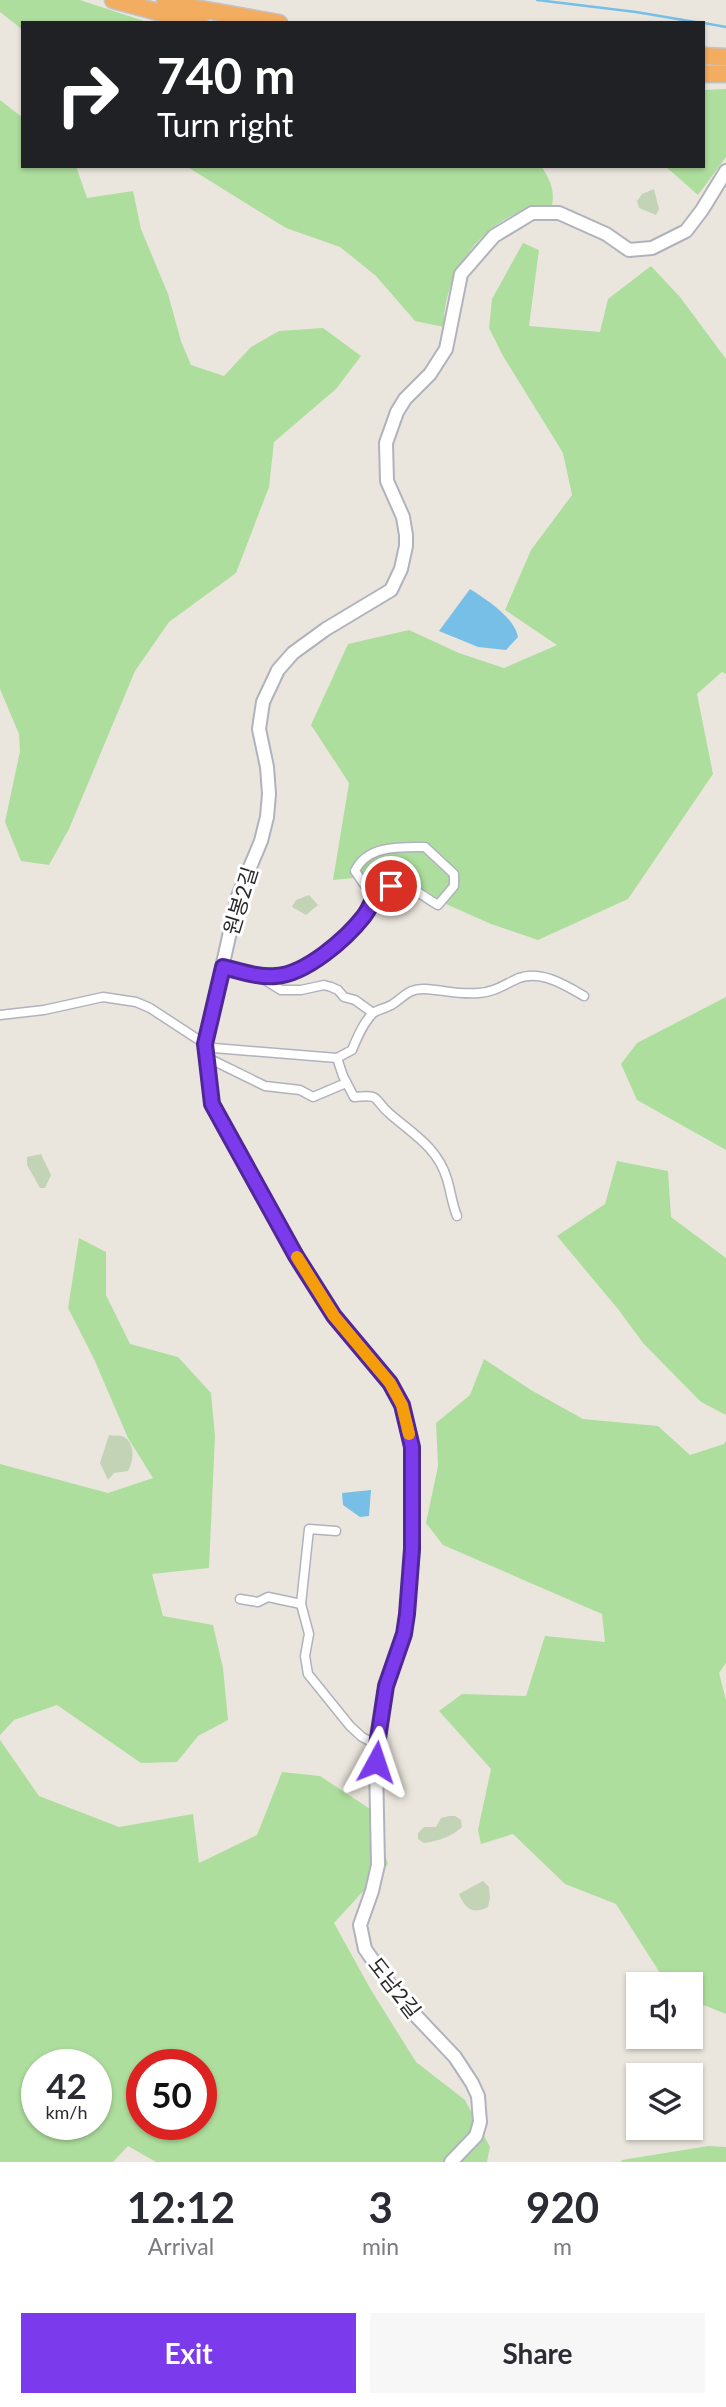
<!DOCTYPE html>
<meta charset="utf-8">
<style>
:root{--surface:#fff;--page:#f7f7f7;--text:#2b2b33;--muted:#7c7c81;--accent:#7c3aed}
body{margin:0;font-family:Lato,"Noto Sans KR",sans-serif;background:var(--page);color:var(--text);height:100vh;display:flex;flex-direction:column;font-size:26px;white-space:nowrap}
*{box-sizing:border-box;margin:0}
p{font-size:23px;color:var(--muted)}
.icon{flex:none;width:38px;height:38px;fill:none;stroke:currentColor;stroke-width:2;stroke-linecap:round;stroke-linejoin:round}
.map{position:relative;height:2162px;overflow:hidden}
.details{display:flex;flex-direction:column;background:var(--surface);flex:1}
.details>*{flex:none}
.hud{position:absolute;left:21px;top:21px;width:684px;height:147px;border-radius:0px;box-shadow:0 2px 5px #0004;background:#202124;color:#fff;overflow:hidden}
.fabs{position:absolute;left:626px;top:1972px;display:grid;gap:14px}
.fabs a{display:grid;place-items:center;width:77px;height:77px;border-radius:0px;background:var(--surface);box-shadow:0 2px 5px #0004;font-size:35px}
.speed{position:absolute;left:21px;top:2049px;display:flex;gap:14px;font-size:35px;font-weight:700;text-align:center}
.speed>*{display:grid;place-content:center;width:91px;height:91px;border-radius:50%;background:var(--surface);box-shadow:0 2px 5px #0004;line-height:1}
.speed small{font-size:18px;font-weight:400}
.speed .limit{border:10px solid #d22;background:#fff;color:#111}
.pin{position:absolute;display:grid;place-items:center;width:60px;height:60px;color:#fff;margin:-30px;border:4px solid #fff;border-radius:50%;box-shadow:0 2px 7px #0007}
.me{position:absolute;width:77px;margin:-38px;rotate:5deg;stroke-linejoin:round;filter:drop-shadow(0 0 5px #0008)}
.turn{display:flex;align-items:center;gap:24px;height:147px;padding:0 21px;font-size:32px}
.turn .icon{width:91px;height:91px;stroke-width:2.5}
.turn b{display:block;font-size:49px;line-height:60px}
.eta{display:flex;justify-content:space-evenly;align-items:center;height:119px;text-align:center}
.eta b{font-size:42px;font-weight:700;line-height:49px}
.primary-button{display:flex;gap:14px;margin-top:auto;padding:14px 21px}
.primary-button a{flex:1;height:80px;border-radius:0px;background:var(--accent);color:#fff;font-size:28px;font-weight:700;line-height:80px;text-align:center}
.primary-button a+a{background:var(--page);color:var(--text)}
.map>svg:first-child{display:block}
.green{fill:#aede9d;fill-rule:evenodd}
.cemetery{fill:#c2d4b5}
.water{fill:#77bfe6}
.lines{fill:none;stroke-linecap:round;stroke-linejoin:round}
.stream{stroke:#77bfe6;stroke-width:2.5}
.minor-casing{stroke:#b0b2bd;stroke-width:11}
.secondary-casing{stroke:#b0b2bd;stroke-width:16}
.motorway-casing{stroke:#c3c3c3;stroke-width:19}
.minor{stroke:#fff;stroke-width:8}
.secondary{stroke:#fff;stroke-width:12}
.motorway{stroke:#f3ad60;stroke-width:16}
.route-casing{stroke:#51269a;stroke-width:18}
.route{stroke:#7c3aed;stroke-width:12}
.slow{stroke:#f59e0b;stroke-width:12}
.labels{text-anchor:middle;stroke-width:6;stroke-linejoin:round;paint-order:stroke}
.street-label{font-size:21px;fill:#2a2a2a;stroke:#fff}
</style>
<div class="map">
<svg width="726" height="2162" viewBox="0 0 726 2162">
<rect width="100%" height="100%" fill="#ebe6dd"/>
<g class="green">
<polygon points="0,0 80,0 150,23 23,23 23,30 0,12"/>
<polygon points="726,89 726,157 698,195 665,166 704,166 704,90"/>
<polygon points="0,100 23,118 23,166 76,166 87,198 133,191 141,229 168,294 181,341 191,365 224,376 251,347 279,331 323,328 361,356 336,389 274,442 269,487 236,573 169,622 135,671 69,829 49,865 21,861 5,822 20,751 19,734 0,689"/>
<path d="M186 166H541C550 179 555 190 552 206 542 208 530 208 520 212 476 229 442 280 444 327L415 321 376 276 340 247 286 228Z"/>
<polygon points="523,243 539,250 529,326 600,332 608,299 651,266 680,297 726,359 726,674 722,672 697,694 713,774 628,899 538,940 491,924 412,889 375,876 333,880 349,783 311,725 348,644 409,630 459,653 504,668 557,645 505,610 531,550 572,495 563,453 503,356 489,328 492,299"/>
<polygon points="726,997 726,1150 637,1100 621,1064 637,1043"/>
<polygon points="617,1161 668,1171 671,1217 726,1258 726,1415 701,1402 643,1343 618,1309 557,1236 605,1204"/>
<polygon points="79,1238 106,1252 106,1295 130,1344 178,1357 211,1393 215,1436 209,1568 152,1574 163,1616 213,1625 223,1668 228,1720 198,1736 177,1762 141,1763 57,1705 14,1720 0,1735 0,1464 108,1493 153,1478 128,1438 94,1359 68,1308"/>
<polygon points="484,1359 531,1390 583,1419 658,1426 690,1455 724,1444 726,1441 726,1663 719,1673 726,1700 726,2014 691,2000 691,1984 667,1984 616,1904 565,1884 513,1834 481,1844 478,1830 491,1769 439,1711 462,1694 526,1696 545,1636 605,1642 602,1614 443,1545 426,1523 438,1466 436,1423 470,1395"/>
<path d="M0 1740 39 1796 119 1827 193 1814 199 1863 257 1835 282 1772 320 1776 370 1809 388 1864 334 1923 371 1990 416 2062 465 2100 490 2147 487 2162H156L128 2146 113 2162H0ZM37 2065H96V2124H37ZM142 2065H201V2124H142Z"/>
<polygon points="708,2146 726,2147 726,2162 621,2162 622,2160"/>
</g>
<g class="cemetery">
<polygon points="654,189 659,209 656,215 639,208 637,201 642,194"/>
<polygon points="309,895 318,905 306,915 292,907 296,900"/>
<polygon points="41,1154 51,1175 45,1188 40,1188 27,1165 27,1157"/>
<path d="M109 1435C114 1436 118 1435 122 1436 136 1442 134 1461 128 1471L114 1473 108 1480 100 1463Z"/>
<path d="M449 1816H455L461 1820 462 1827C451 1837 438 1841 424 1843L418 1839V1833L424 1827H436L441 1818Z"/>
<path d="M483 1881 489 1887 490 1898 488 1907C473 1915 465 1909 459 1894Z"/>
</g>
<g class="water">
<path d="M470 589C487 600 514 617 518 637L506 650 478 647 439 631Z"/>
<polygon points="371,1490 369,1516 360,1517 343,1505 342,1493"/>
</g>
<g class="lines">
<g class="stream">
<polyline points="537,0 636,12 701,23"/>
<polyline points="704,23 726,27"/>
</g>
<g class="minor-casing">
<g id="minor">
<polyline points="224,967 257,975 281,990 301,990 324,985 331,987 338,990 344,997 355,1000 373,1013"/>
<path d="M257 975C264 976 272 977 279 976 318 968 358 931 373 897L355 871C367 845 400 847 425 847L454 874V886L438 905C413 891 402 872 373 897"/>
<path d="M0 1015 44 1010 103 997 136 1002 150 1008 205 1044 214 1048 337 1058 343 1076 354 1097C383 1094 372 1099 390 1114 413 1134 438 1148 447 1179 451 1192 452 1204 457 1216"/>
<polyline points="208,1058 265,1086 300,1090 313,1097 346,1083"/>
<path d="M337 1058 352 1050C357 1038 363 1023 373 1013 379 1009 387 1008 393 1004 405 996 409 988 425 989 443 990 460 995 479 993 495 992 505 984 519 978 541 970 565 985 584 996"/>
<polyline points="336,1531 309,1529 301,1604 309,1634 305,1656 308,1674 350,1726 362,1737 377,1745"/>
<polyline points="240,1599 258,1602 268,1597 301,1604"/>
</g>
</g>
<g class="secondary-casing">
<polyline id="secondary" points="451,2162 476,2136 480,2122 478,2096 472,2083 455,2057 400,1999 365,1949 360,1925 372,1891 378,1865 376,1762 380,1726 386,1686 404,1634 407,1614 413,1549 412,1447 402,1405 390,1383 334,1316 296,1256 223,1126 212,1104 205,1044 238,896 261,841 267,817 269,794 267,767 259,729 263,702 278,670 293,653 326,629 391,590 401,569 406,546 406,535 403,517 387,481 386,443 397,412 405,399 430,374 446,349 461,274 494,236 532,213 559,213 606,234 629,250 652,248 686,231 702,210 726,171"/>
</g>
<g class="motorway-casing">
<g id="motorway">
<polyline points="113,0 200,23"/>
<polyline points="165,0 189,7 279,23"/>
<polyline points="704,56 726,57"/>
<polyline points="704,74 726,74"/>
</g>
</g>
<use href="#minor" class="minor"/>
<use href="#secondary" class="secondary"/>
<use href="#motorway" class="motorway"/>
</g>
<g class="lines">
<g class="route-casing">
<path id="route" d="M376 1762 377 1745 386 1686 404 1634 407 1614 412 1549V1447L402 1405 390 1383 334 1316 296 1256 212 1104 205 1044 223 967C240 971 259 978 276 976 306 974 346 939 364 916 376 900 368 896 391 886"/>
</g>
<use href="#route" class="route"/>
<polyline class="slow" points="297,1257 334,1316 390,1383 402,1405 409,1434"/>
</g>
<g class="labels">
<g class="street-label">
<text transform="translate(241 901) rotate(-73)" y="7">원봉2길</text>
<text transform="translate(394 1988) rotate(52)" y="7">도남2길</text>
</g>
</g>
</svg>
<div class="fabs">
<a><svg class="icon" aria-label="sound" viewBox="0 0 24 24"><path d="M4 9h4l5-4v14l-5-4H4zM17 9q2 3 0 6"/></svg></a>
<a><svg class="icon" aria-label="layers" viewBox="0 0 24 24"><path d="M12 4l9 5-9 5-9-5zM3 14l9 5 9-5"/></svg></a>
</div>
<div class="speed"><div>42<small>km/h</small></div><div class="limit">50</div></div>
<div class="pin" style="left:391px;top:886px;background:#d93025"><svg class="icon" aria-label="arrive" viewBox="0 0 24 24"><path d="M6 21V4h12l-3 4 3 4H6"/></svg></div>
<svg class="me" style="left:376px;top:1762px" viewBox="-20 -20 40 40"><path d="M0-17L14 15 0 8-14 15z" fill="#7c3aed" stroke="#fff" stroke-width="4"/></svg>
<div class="hud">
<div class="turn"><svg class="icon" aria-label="right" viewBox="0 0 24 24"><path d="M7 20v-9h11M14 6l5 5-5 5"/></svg><div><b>740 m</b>Turn right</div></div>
</div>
</div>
<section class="details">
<div class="eta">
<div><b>12:12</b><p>Arrival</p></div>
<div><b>3</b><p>min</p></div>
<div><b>920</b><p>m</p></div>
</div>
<div class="primary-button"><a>Exit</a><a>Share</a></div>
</section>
